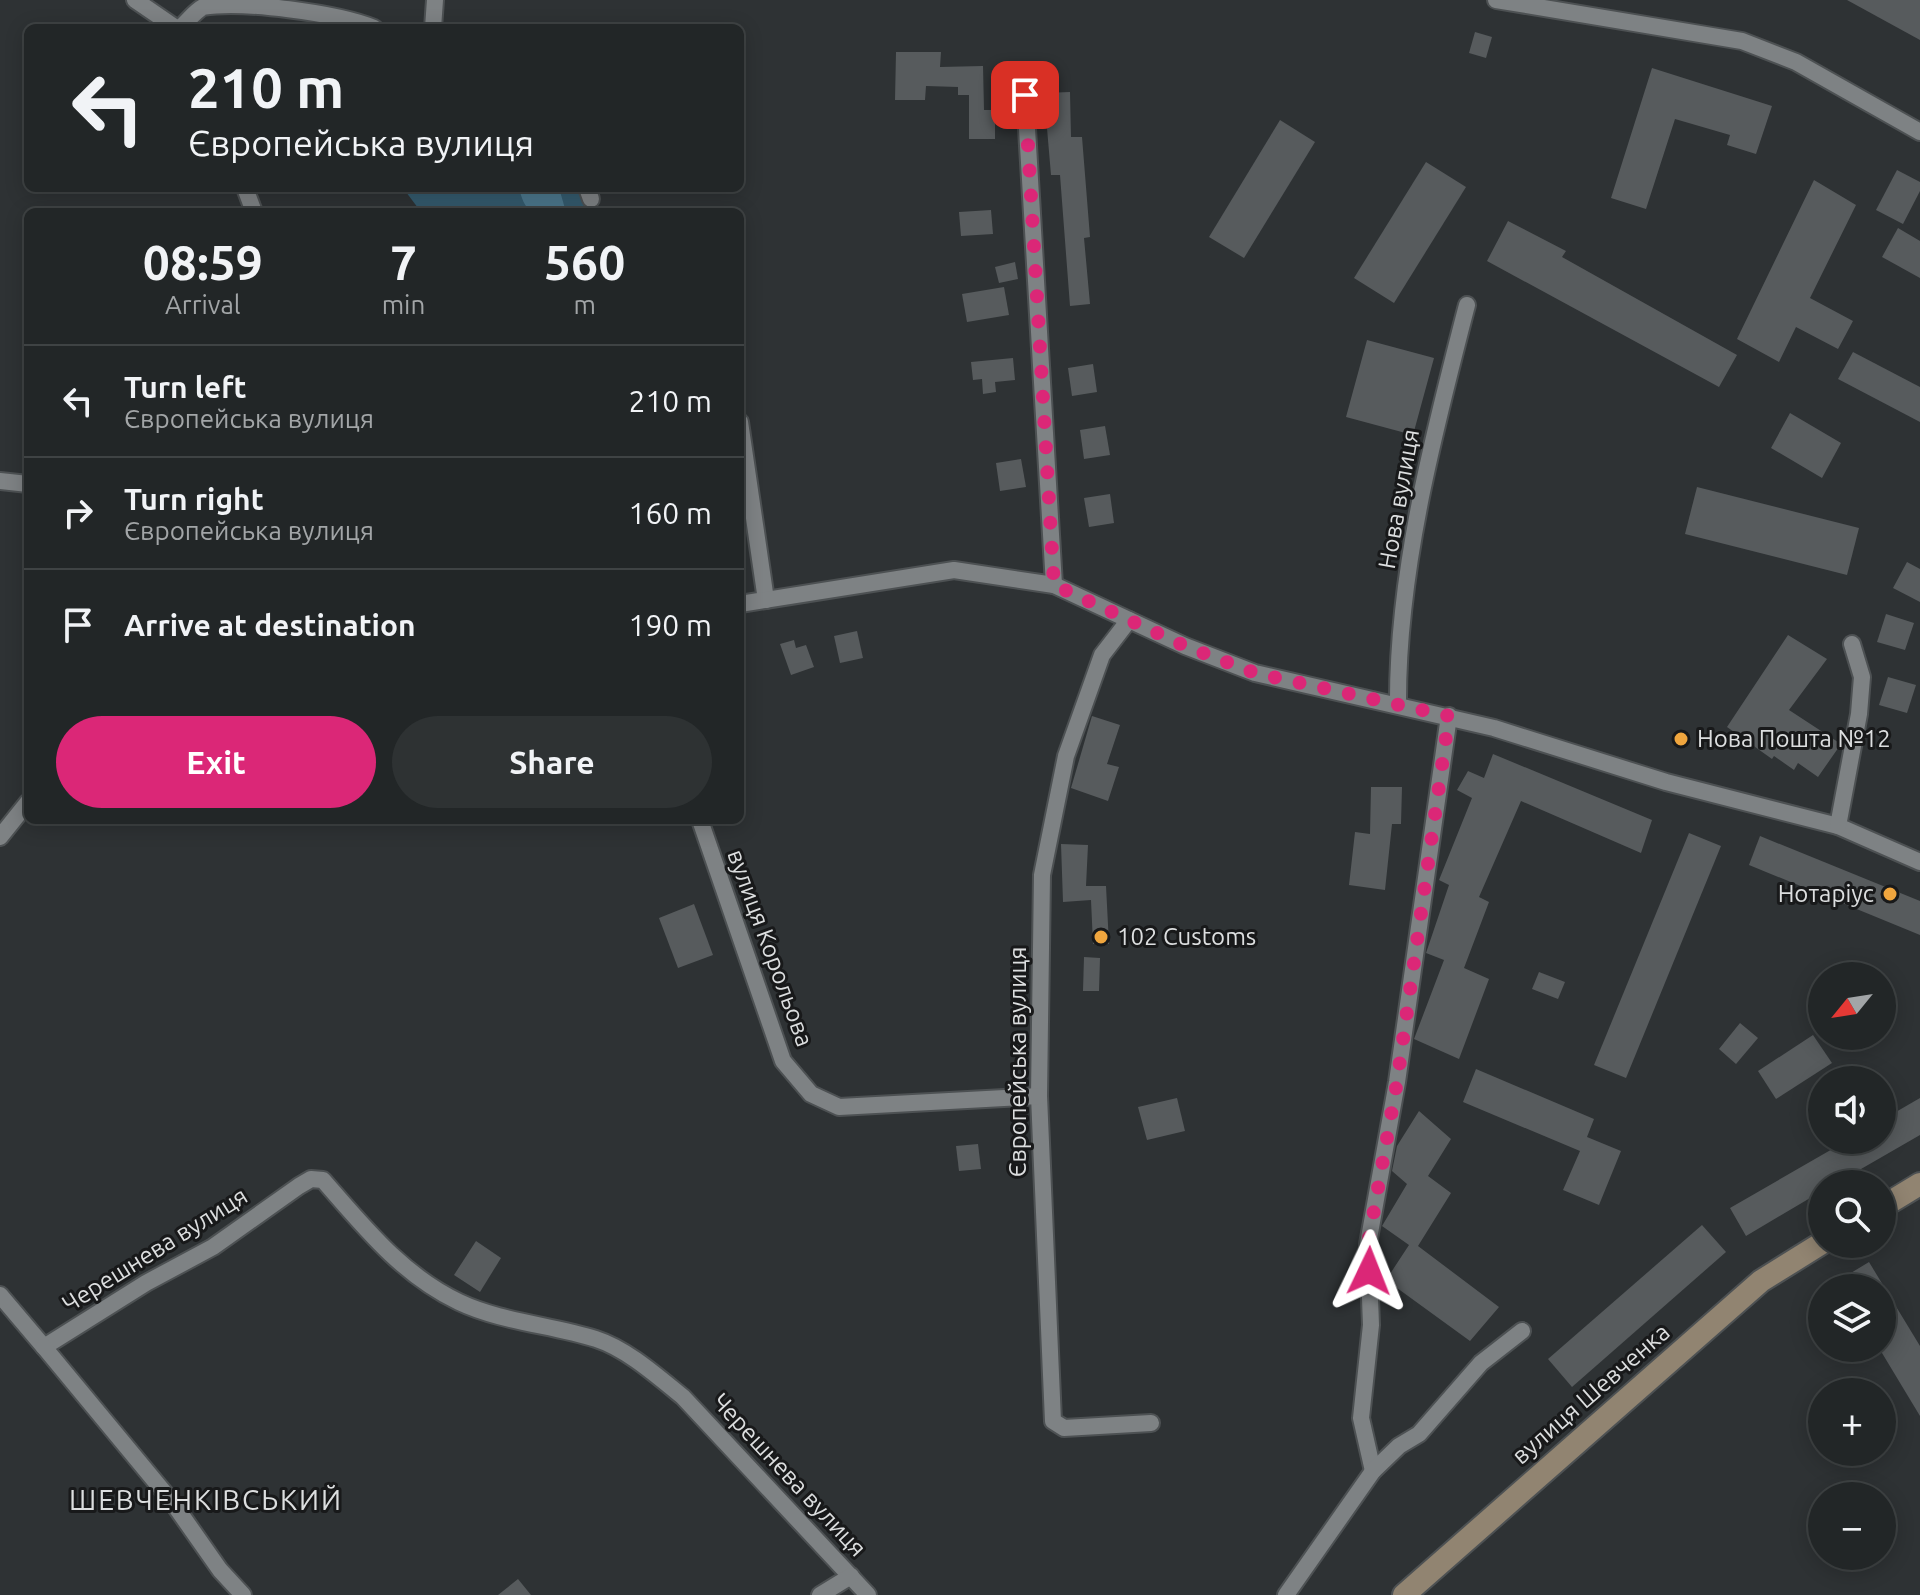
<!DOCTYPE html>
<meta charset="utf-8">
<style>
:root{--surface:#222627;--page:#2e3233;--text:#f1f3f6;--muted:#a2a5a7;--line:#3f4344;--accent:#db2777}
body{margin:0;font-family:Ubuntu,sans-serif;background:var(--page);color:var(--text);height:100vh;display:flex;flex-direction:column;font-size:30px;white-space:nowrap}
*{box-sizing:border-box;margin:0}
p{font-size:26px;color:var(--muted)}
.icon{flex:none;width:44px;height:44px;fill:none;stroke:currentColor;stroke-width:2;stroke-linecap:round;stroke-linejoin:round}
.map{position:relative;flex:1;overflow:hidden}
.sheet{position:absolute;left:24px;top:208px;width:720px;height:616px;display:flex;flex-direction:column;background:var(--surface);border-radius:12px;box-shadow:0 4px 20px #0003,0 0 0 2px var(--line)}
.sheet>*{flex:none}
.top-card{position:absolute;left:24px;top:24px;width:720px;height:168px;border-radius:12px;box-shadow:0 4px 20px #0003,0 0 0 2px var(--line);background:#222627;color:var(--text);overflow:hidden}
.needle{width:52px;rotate:240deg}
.tools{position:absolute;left:1808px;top:962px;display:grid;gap:16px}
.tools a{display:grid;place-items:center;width:88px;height:88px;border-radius:50%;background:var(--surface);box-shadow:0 4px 20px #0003,0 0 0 2px var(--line);font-size:40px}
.pin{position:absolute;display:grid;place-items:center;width:68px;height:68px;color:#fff;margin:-34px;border-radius:16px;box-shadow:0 4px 12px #0006}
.me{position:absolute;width:88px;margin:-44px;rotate:2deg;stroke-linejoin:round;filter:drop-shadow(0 0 6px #0008)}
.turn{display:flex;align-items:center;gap:28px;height:168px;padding:0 32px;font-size:36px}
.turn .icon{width:104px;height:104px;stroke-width:2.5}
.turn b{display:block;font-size:56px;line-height:68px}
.eta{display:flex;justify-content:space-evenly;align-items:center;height:136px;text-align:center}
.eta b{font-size:48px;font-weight:700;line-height:56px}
.action{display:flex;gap:16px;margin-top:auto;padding:16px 32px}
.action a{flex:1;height:92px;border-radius:48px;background:var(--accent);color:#fff;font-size:32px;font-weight:700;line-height:92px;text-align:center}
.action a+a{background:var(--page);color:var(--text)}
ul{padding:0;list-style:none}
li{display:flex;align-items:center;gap:24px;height:112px;padding:0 32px;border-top:2px solid var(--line)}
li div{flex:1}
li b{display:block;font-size:30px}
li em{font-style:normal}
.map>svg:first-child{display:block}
.green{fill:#345a6d}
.water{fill:#4b768b}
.building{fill:#575b5d}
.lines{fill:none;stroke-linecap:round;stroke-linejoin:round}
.minor-casing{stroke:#4d5153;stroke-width:20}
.secondary-casing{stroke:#4d5153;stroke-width:26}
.minor{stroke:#7e8284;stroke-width:16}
.secondary{stroke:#918471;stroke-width:22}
.route{stroke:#db2777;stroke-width:14;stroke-dasharray:0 25.2}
.poi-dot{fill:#f0a63e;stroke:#18191a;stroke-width:3}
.labels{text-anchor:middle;stroke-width:6;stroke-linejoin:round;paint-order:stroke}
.street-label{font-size:24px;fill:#dcdedf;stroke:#18191a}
.poi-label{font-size:24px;fill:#dcdedf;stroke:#18191a;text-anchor:start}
.quarter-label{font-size:28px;letter-spacing:2px;fill:#dcdedf;stroke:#18191a}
</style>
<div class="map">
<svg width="1920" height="1595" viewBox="0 0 1920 1595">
<rect width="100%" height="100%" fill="#2e3234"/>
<polygon class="green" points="403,188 578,188 586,212 421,212"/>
<path class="water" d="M519 188H559L566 212C536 212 527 220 519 188Z"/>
<g class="building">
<polygon points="1847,0 1920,0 1920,40"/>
<polygon points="1475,32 1492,37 1486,58 1469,53"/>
<polygon points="896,52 941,52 940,67 983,66 984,110 995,110 995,139 969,139 969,95 958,95 958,87 926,86 925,100 895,100"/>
<polygon points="1652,68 1772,106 1756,154 1727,145 1730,135 1675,119 1646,209 1611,198"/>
<polygon points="1070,92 1071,137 1082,137 1090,237 1084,238 1090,304 1070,306 1060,175 1051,175 1044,93"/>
<polygon points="1280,120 1315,142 1244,258 1209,237"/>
<polygon points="1426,162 1466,187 1394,303 1354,278"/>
<polygon points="1897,170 1920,182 1920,191 1903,224 1876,210"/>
<polygon points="1814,180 1856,205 1810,298 1853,321 1838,349 1796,327 1779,362 1737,339"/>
<polygon points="991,210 993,234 961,236 959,212"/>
<polygon points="1508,221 1566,251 1562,257 1737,355 1719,387 1487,261"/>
<polygon points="1898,228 1920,241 1920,278 1882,257"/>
<polygon points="1015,262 1018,279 999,283 995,267"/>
<polygon points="1004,287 1009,315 967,322 962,294"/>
<polygon points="1367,340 1434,358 1413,435 1346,417"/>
<polygon points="1853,352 1920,387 1920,422 1838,379"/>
<polygon points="1013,358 1015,380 995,382 996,392 983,394 982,379 973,380 971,362"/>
<polygon points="1093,364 1097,392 1072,396 1068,368"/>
<polygon points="1790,413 1841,443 1822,478 1771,448"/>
<polygon points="1105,426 1110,455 1084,459 1080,430"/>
<polygon points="1021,459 1026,487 1000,491 996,463"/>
<polygon points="1697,487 1859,528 1847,575 1685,534"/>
<polygon points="1110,494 1114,523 1089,527 1084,498"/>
<polygon points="1907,562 1920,569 1920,602 1893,588"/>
<polygon points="1886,614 1914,623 1905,650 1877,642"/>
<polygon points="857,631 863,658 840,663 834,636"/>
<polygon points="1788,635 1827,659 1789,710 1841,744 1818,777 1798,763 1794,770 1774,756 1772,759 1727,727"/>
<polygon points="794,640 796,648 806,645 814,667 791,675 780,644"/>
<polygon points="1888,677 1916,685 1907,713 1879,705"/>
<polygon points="1092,716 1120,725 1107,764 1119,767 1108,801 1071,788"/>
<polygon points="1493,754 1652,820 1641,853 1521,801 1479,897 1489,902 1464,968 1489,979 1459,1059 1414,1039 1444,960 1426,953 1449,885 1439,880 1472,798 1457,790 1468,771 1484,778"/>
<polygon points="1371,787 1402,787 1401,824 1392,824 1385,890 1349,885 1355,832 1370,834"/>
<polygon points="1689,833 1721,846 1626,1078 1594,1065"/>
<polygon points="1760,836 1920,901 1920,935 1749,865"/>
<polygon points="1061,844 1088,845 1086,886 1106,886 1109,944 1093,944 1091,900 1063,902"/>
<polygon points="694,904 713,955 678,968 659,918"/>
<polygon points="1084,957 1100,958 1099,991 1083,991"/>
<polygon points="1539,972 1565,982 1558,999 1532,989"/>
<polygon points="1740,1023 1758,1038 1736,1064 1719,1049"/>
<polygon points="1813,1035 1832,1063 1776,1099 1758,1071"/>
<polygon points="1476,1069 1594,1119 1587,1137 1621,1151 1599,1205 1563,1190 1580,1151 1463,1102"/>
<polygon points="1177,1098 1185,1131 1147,1140 1138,1107"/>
<polygon points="1920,1098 1920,1135 1835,1184 1822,1184 1822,1191 1746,1236 1730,1208 1848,1140 1882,1140 1882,1120"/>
<polygon points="1419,1111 1451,1139 1428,1176 1451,1193 1418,1246 1499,1307 1470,1341 1386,1280 1409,1245 1382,1226 1407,1184 1392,1171 1397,1146"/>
<polygon points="978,1144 981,1169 959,1171 956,1146"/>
<polygon points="1702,1225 1726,1252 1572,1387 1548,1359"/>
<polygon points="476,1241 501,1258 480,1292 454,1275"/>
<polygon points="1869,1262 1920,1346 1920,1416 1882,1353 1882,1288 1826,1288"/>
<polygon points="518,1579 531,1595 498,1595"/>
</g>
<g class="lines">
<g class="minor-casing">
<g id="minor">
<polyline points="135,0 176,28"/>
<polyline points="1496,0 1742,41 1796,62 1920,132"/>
<path d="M180 28C187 22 195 11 203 7 241 0 337 13 374 28"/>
<polyline points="433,28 435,0"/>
<polyline points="1025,95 1054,585"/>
<polyline points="245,188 254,212"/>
<polyline points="587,188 591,199"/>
<polyline points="740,422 766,600"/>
<polyline points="0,481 28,484"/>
<polyline points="740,604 954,570 1054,585 1185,646 1255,673 1494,728 1666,782 1838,826 1920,862"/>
<polyline points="1129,620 1102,655 1066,756 1042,875 1039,1096 1053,1421 1064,1428 1151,1423"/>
<path d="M1398 705C1397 573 1434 432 1467 305"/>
<polyline points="700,820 783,1061 811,1094 839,1107 1039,1096"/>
<polyline points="1838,826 1859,714 1862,677 1852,644"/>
<polyline points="0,837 28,802"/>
<path d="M0 1295 44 1347 146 1283 213 1247 299 1186 311 1179 323 1180C364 1227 402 1275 459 1302 501 1322 552 1325 596 1339 627 1349 657 1376 683 1397L868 1595"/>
<polyline points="44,1347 173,1503 220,1570 243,1595"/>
<polyline points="1373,1471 1361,1418 1371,1325 1368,1244 1397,1082 1449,716"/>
<polyline points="820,1595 851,1576"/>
<polyline points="1286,1595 1373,1471 1399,1446 1419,1434 1481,1363 1522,1331"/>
</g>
</g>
<g class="secondary-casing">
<g id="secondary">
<polyline points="1882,1207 1920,1184"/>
<polyline points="1404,1595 1761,1281 1822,1243"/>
</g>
</g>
<use href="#minor" class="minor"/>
<use href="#secondary" class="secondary"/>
</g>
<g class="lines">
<polyline class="route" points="1025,95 1054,585 1185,646 1255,673 1449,716 1397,1082 1368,1244 1369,1271"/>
</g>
<g class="poi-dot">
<circle cx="1681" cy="739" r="8"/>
<circle cx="1890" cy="894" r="8"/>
<circle cx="1101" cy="937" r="8"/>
</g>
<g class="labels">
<g class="street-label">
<text transform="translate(1399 499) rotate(-80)" y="8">Нова вулиця</text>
<text transform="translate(770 948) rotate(70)" y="8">вулиця Корольова</text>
<text transform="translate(1018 1062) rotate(-90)" y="8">Європейська вулиця</text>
<text transform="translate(155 1250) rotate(-32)" y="8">Черешнева вулиця</text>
<text transform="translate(1591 1394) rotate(-41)" y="8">вулиця Шевченка</text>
<text transform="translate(789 1475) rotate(47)" y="8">Черешнева вулиця</text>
</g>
<g class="poi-label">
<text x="1697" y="747">Нова Пошта №12</text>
<text x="1874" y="902" text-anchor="end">Нотаріус</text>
<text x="1117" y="945">102 Customs</text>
</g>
<g class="quarter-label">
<text x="206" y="1510">ШЕВЧЕНКІВСЬКИЙ</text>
</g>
</g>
</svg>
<div class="tools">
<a><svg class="needle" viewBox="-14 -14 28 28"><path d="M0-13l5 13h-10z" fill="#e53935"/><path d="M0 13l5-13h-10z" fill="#a2a5a7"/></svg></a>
<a><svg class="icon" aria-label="sound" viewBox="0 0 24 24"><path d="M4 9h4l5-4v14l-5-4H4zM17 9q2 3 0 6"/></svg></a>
<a><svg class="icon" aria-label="search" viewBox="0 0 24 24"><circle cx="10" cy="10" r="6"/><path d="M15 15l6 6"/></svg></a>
<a><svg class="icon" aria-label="layers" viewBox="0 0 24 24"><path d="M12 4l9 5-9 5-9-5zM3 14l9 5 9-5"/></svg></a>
<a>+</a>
<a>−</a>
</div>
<div class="pin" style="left:1025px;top:95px;background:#d93025"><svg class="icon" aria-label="arrive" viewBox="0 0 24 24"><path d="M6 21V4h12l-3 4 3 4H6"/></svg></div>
<svg class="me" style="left:1369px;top:1271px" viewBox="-20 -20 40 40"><path d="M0-17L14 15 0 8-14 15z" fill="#db2777" stroke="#fff" stroke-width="4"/></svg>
<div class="top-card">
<div class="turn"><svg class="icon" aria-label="left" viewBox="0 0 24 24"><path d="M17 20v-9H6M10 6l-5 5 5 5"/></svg><div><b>210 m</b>Європейська вулиця</div></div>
</div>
<section class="sheet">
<div class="eta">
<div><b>08:59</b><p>Arrival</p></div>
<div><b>7</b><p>min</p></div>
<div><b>560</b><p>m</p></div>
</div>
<ul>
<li><svg class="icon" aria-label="left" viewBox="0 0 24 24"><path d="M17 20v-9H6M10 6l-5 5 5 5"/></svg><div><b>Turn left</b><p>Європейська вулиця</p></div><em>210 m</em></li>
<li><svg class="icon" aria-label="right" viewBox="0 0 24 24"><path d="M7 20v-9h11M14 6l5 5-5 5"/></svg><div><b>Turn right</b><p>Європейська вулиця</p></div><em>160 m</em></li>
<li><svg class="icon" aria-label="arrive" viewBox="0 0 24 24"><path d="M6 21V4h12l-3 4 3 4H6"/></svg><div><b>Arrive at destination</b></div><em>190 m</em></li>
</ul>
<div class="action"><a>Exit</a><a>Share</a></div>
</section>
</div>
